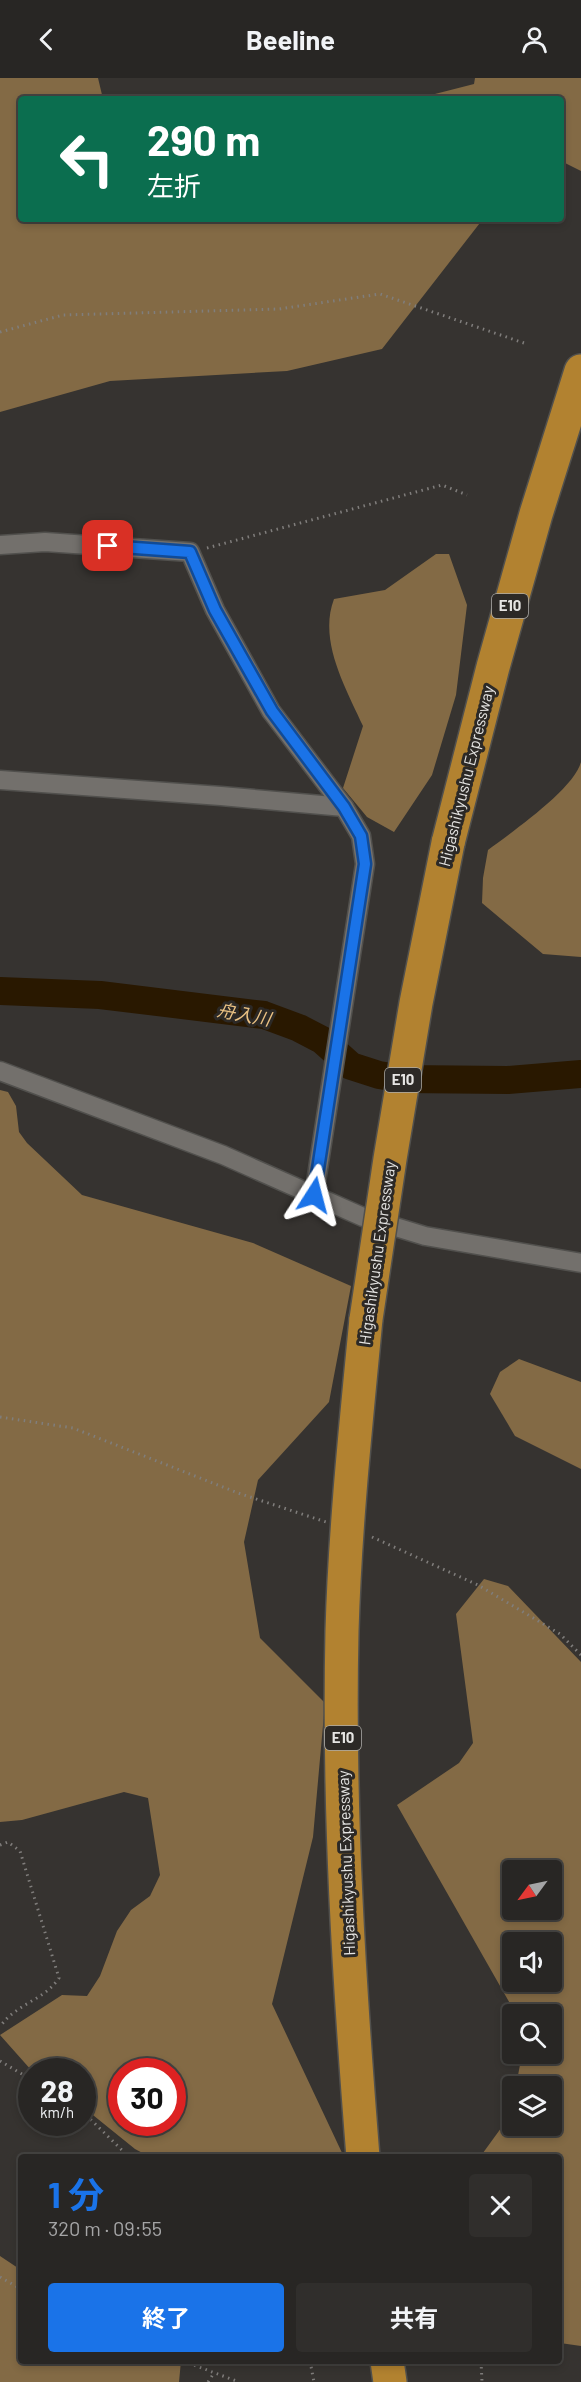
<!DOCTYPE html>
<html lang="ja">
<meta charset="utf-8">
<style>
:root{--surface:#282624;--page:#302e2c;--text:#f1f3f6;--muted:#a5a5a6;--line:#444341;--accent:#1a73e8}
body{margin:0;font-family:Barlow,"Noto Sans JP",sans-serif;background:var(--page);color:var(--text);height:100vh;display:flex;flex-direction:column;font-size:22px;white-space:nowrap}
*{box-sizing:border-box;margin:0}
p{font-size:20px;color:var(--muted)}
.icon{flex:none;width:33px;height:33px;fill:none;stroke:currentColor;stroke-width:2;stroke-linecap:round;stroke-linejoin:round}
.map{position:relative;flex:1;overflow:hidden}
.sheet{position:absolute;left:18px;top:2076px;width:544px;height:210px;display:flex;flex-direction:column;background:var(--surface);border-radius:6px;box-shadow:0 3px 9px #0003,0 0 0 2px var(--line)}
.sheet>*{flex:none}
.guide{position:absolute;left:18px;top:18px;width:546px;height:126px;border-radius:6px;box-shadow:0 3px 9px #0003,0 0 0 2px var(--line);background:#0b6e4f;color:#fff;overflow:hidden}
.needle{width:39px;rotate:237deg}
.tools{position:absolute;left:502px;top:1782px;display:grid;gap:12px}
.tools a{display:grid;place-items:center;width:60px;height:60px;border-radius:6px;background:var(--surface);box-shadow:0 3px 9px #0003,0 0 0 2px var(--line);font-size:30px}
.speed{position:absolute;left:18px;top:1980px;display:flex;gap:12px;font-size:30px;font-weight:700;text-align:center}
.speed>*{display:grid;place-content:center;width:78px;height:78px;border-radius:50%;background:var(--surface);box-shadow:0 3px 9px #0003,0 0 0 2px var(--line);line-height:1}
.speed small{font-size:15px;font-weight:400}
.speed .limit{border:9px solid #d22;background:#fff;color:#111}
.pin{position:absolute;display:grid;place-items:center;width:51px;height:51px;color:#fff;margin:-26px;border-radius:12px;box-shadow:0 3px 9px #0006}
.me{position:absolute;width:66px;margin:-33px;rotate:9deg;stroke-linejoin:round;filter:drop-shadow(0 0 4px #0008)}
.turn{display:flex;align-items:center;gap:21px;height:126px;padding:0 30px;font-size:27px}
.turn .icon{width:78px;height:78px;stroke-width:2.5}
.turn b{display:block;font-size:42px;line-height:51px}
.round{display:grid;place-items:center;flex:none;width:63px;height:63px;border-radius:6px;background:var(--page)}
.headline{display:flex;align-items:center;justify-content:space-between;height:102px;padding:0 30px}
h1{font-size:36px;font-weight:700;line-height:45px;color:var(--accent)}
.cta{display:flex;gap:12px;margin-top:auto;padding:12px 30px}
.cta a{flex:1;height:69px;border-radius:6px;background:var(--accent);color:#fff;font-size:24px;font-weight:700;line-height:69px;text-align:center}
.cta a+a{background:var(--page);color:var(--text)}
header{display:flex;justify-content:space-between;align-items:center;height:78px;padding:0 30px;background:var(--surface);font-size:27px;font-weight:700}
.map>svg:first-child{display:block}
.forest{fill:#836a45;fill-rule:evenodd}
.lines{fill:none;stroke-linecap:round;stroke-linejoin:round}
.river{stroke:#291800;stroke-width:28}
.street-casing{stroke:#51504d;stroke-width:21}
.highway-casing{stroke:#51504d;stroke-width:36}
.path{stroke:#807e7c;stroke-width:3;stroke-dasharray:1.5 4.5;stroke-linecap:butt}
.street{stroke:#73706c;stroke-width:18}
.highway{stroke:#b28230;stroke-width:33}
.highway-bridge-casing{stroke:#51504d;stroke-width:36;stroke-linecap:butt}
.highway-bridge{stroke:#b28230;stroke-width:33}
.route-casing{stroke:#114b97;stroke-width:15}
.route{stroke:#1a73e8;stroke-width:10}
.labels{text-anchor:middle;stroke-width:6;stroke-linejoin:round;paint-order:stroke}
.shield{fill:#2c2926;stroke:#aeadaa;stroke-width:1.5}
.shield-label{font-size:15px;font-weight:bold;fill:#e6e5e3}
.street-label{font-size:16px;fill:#e6e5e3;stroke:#2c2926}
.water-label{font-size:18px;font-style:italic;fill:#eac183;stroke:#2c2926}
</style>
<header><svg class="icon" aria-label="back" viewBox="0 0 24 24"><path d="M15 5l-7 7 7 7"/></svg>Beeline<svg class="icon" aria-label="person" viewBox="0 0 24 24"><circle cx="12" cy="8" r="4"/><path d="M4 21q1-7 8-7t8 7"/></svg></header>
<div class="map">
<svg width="581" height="2304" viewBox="0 0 581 2304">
<rect width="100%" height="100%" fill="#363330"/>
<g class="forest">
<polygon points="0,0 98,0 103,21 21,21 21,141 483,141 382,271 287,293 110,303 0,334"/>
<polygon points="475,0 581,0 581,93 561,83 561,21 390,21 431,17 474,6"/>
<path d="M436 476H449L467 527 456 617 432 697 394 754 367 739 343 710 363 648C346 610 318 563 334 521L385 512Z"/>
<path d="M581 684V879L543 876 482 825 483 800 488 772C512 754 574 711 581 684Z"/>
<path d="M0 1012 8 1014 16 1028 19 1054 27 1065 82 1117 253 1165 351 1208 329 1324 258 1402 244 1464 260 1560 325 1625 313 1759 272 1926 344 2079H150L135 2071 83 2029 82 1994 32 1993 0 1957 62 1917 87 1918 100 1898 117 1853 131 1832 150 1818 160 1797 148 1720 124 1714 22 1742 0 1744ZM122 1994H172V2044H122Z"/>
<polygon points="519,1281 581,1304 581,1391 515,1358 490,1316 500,1294"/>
<path d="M484 1501 508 1508 581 1584V2268L560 2265V2079H480L512 2035 513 2027V2048H552V2008H516L522 1976H552V1936H516L397 1727 459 1685 473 1665 456 1536ZM552 1792V1832H513V1792ZM552 1864V1904H513V1864Z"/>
<polygon points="0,2178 21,2192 21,2283 181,2283 179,2304 0,2304"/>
</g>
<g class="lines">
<polyline class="river" points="0,913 100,917 264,937 299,950 322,962 351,988 379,997 403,1001 508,1002 581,996"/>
<g class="street-casing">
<g id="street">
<polyline points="0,467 45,464 190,474 215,532 271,633 344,729 361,758 365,786 314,1117"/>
<polyline points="0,702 221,718 344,729"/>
<polyline points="0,993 223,1077 363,1139 425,1158 581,1185"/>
</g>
</g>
<g class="highway-casing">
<g id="highway">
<polyline points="448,765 493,589 536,436 581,293"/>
<path d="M363 2079C349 1904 338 1729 342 1553 345 1449 356 1345 366 1241"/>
<polyline points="387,2283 390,2304"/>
</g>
</g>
<g class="path">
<polyline points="0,254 63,237 279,231 380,216 524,265"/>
<polyline points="207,470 442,407 467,417"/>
<polyline points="0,1339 73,1350 238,1415 326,1444"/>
<polyline points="372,1459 478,1507 560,1556 581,1577"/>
<path d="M0 1767 8 1764 20 1773 59 1900C45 1922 15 1926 0 1949"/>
<polyline points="0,1983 32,2002"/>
<polyline points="82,2033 129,2079"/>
<polyline points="0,2199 21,2211"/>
<polyline points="183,2283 239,2304"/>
<polyline points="310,2283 314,2304"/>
<polyline points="481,2283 482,2304"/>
<polyline points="208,2304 214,2295"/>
</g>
<use href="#street" class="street"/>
<use href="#highway" class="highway"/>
<g class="highway-bridge-casing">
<polyline id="highway-bridge" points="366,1241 390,1081 416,925 448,765"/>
</g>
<use href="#highway-bridge" class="highway-bridge"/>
</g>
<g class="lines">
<g class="route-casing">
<polyline id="route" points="108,468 190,474 215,532 272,633 344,729 361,758 365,786 314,1117"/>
</g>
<use href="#route" class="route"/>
</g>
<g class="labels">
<g class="shield">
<rect x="492" y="516" width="36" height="24" rx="4.5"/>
<rect x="385" y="990" width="36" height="24" rx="4.5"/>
<rect x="325" y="1648" width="36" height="24" rx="4.5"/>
</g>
<g class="shield-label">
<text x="510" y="533">E10</text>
<text x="403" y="1007">E10</text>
<text x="343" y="1665">E10</text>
</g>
<g class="street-label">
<text transform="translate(466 698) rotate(-76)" y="6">Higashikyushu Expressway</text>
<text transform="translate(377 1175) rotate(-82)" y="6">Higashikyushu Expressway</text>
<text transform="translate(346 1785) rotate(-92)" y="6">Higashikyushu Expressway</text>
</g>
<g class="water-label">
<text transform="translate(244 937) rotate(11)" y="6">舟入川</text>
</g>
</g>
</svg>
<div class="tools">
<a><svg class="needle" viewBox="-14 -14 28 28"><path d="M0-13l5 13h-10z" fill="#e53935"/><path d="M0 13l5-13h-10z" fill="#a5a5a6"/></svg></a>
<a><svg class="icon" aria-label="sound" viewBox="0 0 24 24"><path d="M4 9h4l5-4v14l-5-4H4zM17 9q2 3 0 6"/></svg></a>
<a><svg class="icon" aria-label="search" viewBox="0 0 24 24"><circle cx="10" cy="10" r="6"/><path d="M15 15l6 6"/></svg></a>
<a><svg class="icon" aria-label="layers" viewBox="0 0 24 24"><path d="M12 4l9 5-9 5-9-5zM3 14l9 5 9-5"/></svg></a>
</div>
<div class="speed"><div>28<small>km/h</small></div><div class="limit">30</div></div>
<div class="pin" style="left:108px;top:468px;background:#d93025"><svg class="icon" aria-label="arrive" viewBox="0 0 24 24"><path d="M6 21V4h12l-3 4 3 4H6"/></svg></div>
<svg class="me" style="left:314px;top:1117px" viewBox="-20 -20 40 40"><path d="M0-17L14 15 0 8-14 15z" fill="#1a73e8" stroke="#fff" stroke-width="4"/></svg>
<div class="guide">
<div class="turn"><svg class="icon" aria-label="left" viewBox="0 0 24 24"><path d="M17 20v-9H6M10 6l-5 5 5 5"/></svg><div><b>290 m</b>左折</div></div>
</div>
<section class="sheet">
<div class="headline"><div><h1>1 分</h1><p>320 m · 09:55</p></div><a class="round"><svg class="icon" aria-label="close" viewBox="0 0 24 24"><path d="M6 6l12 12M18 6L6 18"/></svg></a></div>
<div class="cta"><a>終了</a><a>共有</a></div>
</section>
</div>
